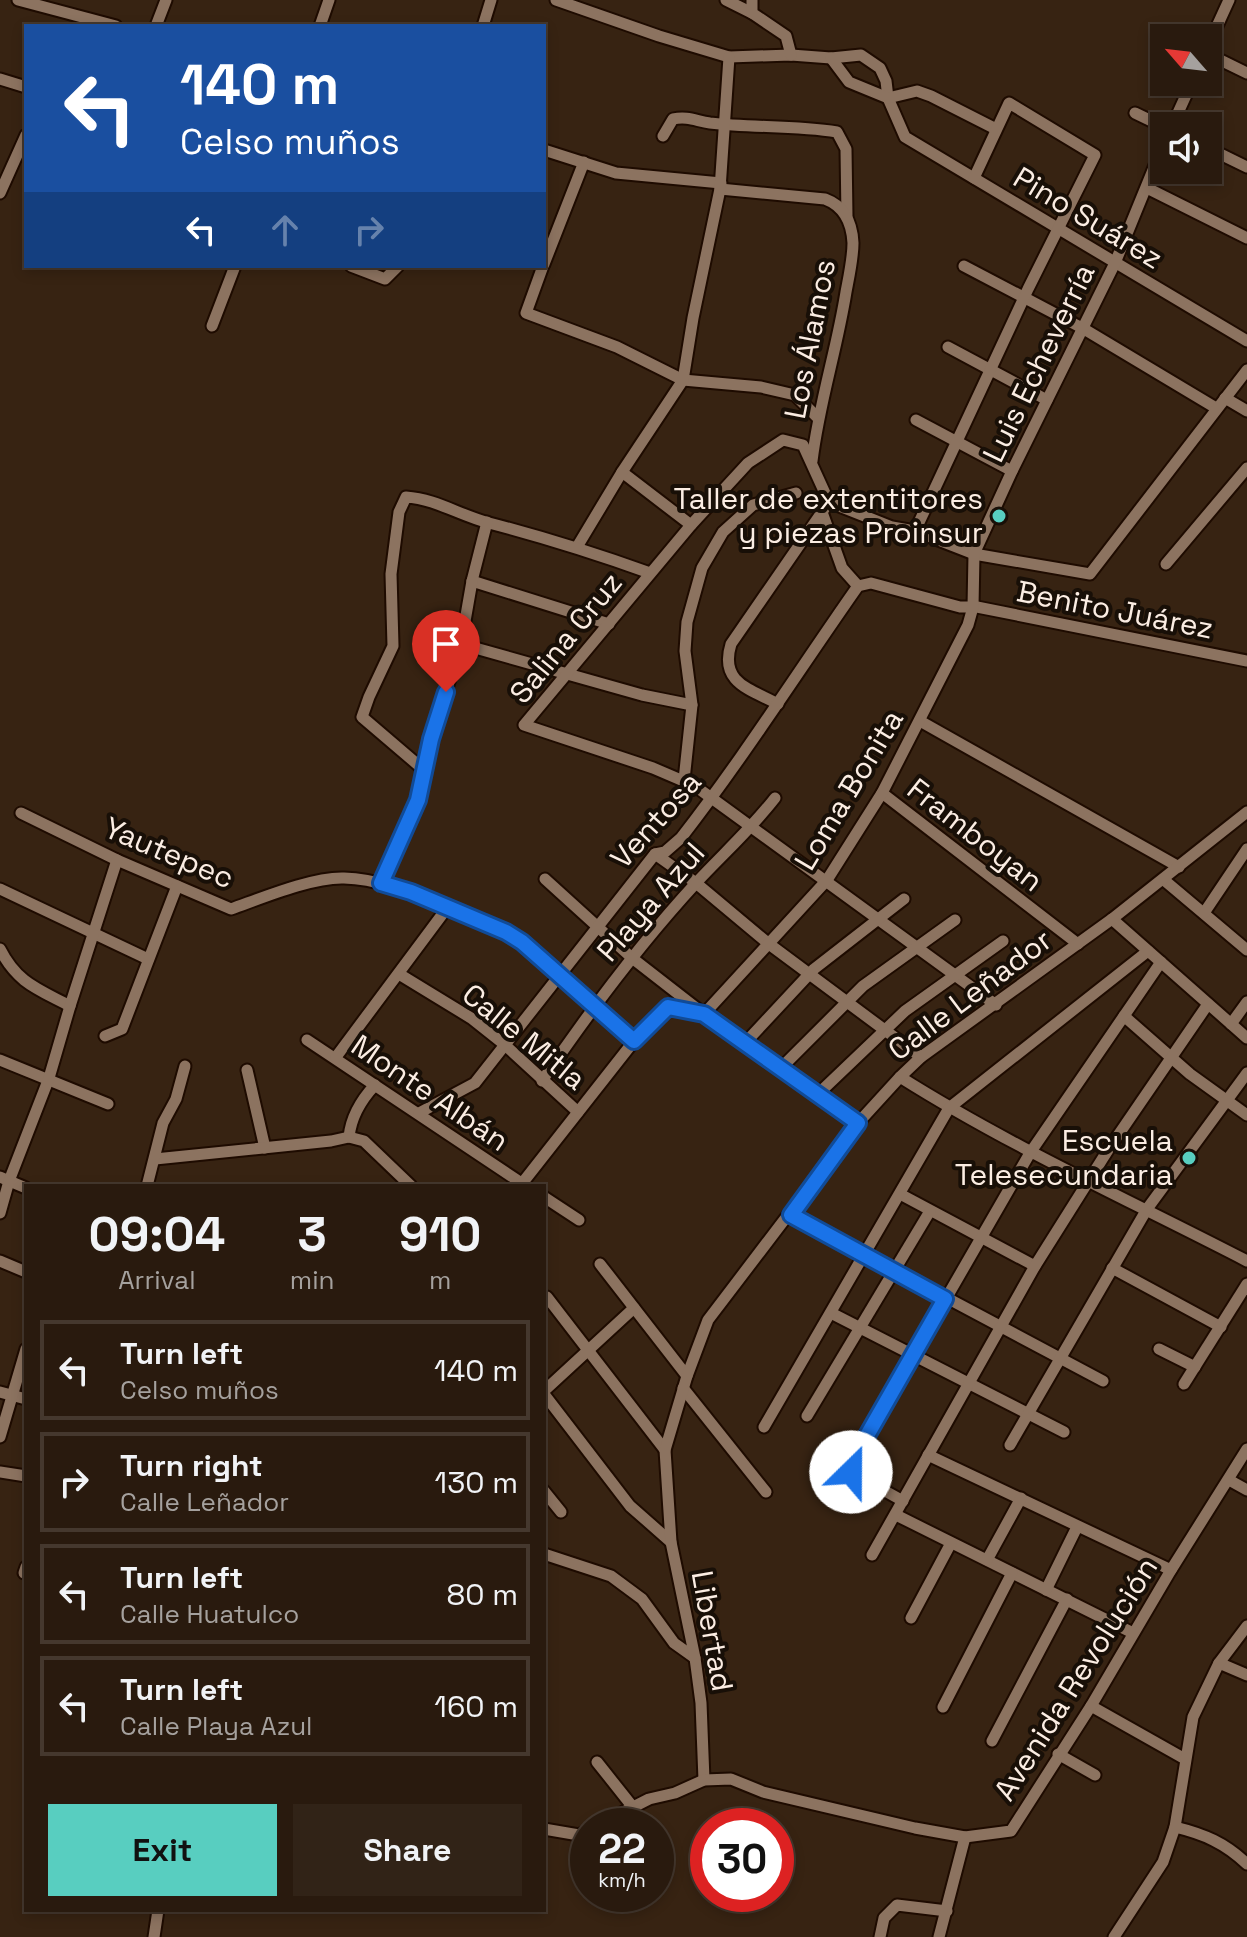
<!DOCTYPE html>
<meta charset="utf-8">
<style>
:root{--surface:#291a0e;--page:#312317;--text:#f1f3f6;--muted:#a5a19e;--line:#45382e;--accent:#58cec0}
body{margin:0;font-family:"Space Grotesk",sans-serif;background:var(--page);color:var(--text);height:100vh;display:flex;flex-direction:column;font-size:30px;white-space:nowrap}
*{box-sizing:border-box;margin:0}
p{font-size:26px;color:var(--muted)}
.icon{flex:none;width:44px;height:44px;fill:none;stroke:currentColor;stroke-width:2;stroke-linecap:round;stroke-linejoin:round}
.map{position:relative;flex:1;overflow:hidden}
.drawer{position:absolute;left:24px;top:1184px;width:522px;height:728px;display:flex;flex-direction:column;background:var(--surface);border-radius:0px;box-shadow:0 4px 12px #0003,0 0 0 2px var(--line)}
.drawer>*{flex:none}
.hud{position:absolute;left:24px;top:24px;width:522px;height:244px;border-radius:0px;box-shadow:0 4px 12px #0003,0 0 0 2px var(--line);background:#1a4fa0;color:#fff;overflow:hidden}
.needle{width:52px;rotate:298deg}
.buttons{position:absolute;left:1150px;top:24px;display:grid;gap:16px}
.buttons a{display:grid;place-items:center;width:72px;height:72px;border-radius:0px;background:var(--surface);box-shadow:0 4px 12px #0003,0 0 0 2px var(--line);font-size:40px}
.speed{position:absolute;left:570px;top:1808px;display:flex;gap:16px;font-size:40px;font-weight:700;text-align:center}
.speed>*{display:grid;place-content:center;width:104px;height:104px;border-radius:50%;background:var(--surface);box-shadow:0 4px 12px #0003,0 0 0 2px var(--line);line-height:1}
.speed small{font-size:20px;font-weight:400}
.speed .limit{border:12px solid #d22;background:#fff;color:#111}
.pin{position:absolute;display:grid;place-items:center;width:68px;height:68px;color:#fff;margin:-82px -34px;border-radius:50% 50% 50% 0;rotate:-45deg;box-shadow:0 0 8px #0007}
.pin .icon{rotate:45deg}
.me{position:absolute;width:88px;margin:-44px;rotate:23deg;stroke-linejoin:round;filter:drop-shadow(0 0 6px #0008)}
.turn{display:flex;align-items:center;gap:28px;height:168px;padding:0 24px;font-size:36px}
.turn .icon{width:104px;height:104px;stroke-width:2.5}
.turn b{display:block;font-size:56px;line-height:68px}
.lanes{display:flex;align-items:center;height:76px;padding:0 24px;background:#0003;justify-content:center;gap:40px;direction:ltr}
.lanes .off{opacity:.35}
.eta{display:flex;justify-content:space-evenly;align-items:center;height:136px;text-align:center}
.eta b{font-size:48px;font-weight:800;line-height:56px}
.primary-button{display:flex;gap:16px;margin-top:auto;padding:16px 24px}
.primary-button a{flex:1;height:92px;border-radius:0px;background:var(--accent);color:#111;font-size:32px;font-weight:800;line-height:92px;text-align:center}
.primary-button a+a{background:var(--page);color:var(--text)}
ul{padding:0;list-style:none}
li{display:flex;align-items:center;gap:24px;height:100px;margin:0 16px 12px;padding:0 8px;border:4px solid var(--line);border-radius:0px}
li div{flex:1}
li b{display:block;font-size:30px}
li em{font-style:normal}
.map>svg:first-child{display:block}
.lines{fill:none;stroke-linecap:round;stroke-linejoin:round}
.minor-casing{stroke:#1e0b00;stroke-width:15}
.minor{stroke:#8c7360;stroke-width:11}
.route-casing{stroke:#114b97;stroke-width:20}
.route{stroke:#1a73e8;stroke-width:14}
.poi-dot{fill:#58cec0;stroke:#180f07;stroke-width:3}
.labels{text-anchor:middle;stroke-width:8;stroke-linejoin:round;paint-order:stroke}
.street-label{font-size:30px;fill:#fbede3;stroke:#180f07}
.poi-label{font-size:30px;fill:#fbede3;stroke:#180f07;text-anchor:end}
</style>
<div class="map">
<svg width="1247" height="1937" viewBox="0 0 1247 1937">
<rect width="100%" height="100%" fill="#372312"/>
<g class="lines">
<g class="minor-casing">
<g id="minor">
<polyline points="18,0 116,26"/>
<polyline points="556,0 659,36 729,57 791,55 831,58 861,55 880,68 886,81 888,98 905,137 1247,341"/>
<polyline points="726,0 752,13"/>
<polyline points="752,0 752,13 786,36 791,55"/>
<polyline points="156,26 166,0"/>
<polyline points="320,26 329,0"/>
<polyline points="483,26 491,0"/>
<polyline points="1208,46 1229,0"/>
<polyline points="1208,54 1247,73"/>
<polyline points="831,58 849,82 888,98 917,91 931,96 996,129"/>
<polyline points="0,79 26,87"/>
<polyline points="1135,113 1164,127"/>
<polyline points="1172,126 1192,82"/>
<path d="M663 136 673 119C688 116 696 121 710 123 752 128 795 125 837 132L846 149 847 217"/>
<polyline points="1208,148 1247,167"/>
<polyline points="544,150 616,173 721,183"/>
<polyline points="1147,188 1247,238"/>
<path d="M720 189 825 199C844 206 852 223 853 243 853 258 849 276 846 292 837 349 819 403 812 461"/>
<polyline points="0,193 26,135"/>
<polyline points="544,264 584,162"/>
<polyline points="351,266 385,279 398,266"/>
<polyline points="543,266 526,313 617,347 683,380 761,387 795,395 817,417"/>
<polyline points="964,266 1084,329 1216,408"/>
<polyline points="212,326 235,266"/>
<polyline points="948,347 1047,400"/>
<polyline points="1225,398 1247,411"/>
<polyline points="916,420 1012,471"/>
<polyline points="622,472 691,525"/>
<polyline points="822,512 842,568 858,586"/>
<polyline points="915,531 1028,289 1095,155 1009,103 974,178"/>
<polyline points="577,547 622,472 683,380 693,318 720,189 729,57"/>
<polyline points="1166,564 1247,468"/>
<polyline points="472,581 609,624"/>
<polyline points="461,644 642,695 692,705"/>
<path d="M778 704C750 689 719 683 731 644L829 502"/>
<polyline points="920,721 1179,867"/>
<path d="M424 770 362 717 369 697 393 646 391 574 399 512 406 497C436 499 459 515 489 523 543 537 597 554 650 573"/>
<polyline points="684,780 692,705 685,651 687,622 702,568 723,532 753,505 796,493"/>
<polyline points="882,793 1078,944"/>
<path d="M21 813 117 860 231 909C262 898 312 877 344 878 382 879 415 895 449 909 474 920 499 928 522 942L634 1041"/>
<polyline points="655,854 696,883 769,944 921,1057"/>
<polyline points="545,879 632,958 704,1014 858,1123"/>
<polyline points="1164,880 1247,950"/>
<polyline points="381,883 418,800 431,739 461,644 472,581 487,522"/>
<polyline points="0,889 148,959"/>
<polyline points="1204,913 1247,849"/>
<polyline points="1112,919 1247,1038"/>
<path d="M0 949C17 983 38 989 70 1006"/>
<polyline points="399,974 471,1018 505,1045 578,1112"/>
<polyline points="996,1005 695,786 653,768 524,725 691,525 748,463 783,440 803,445 829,502 892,527 915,531 974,554 1090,574 1247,370"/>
<polyline points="1124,1016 1190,1074 1247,1115"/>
<polyline points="1231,1024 1247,1002"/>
<polyline points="105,1036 122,1029 177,886"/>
<polyline points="307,1040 526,1186"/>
<polyline points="745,1043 814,969 904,899"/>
<polyline points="336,1057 447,908"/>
<polyline points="0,1060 108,1104"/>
<polyline points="781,1068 863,986 955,920"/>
<polyline points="247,1070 265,1148"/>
<path d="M900 1077C1011 1147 1131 1201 1247 1261"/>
<path d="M542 1081C589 1012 639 945 696 883 723 854 751 829 775 798"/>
<polyline points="817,1095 905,1011 1003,941"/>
<path d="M419 1113 475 1083 655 854 665 852 681 838C744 757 799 670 858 586L871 583 960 607H977L1247 661"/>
<path d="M349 1137C351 1117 361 1100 375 1085"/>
<polyline points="155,1159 331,1141 349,1137 364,1141 411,1186"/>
<polyline points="0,1177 26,1188"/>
<polyline points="147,1186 163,1123 176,1099 185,1066"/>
<polyline points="520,1186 634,1041 668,1007 704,1014 827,880 882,793 968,625 973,607 974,554 1012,471 1115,263 1164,143"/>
<polyline points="900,1194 1035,1266"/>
<polyline points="544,1197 579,1220"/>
<polyline points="0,1213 9,1181 49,1078 70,1006 117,860"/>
<polyline points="791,1215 1103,1381"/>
<polyline points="0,1261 26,1272"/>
<polyline points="600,1264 687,1376"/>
<polyline points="1112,1268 1221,1327"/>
<polyline points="547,1297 665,1450"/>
<polyline points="831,1313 1064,1432"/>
<polyline points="1159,1349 1195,1367"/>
<polyline points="1184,1384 1247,1284"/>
<polyline points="683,1388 766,1492"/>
<polyline points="544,1391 634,1308"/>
<polyline points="0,1392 26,1399"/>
<polyline points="544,1394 630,1506 671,1542"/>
<polyline points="807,1416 930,1211"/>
<polyline points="764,1427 949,1108 1148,951"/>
<polyline points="0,1437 26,1349"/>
<polyline points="1010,1445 1147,1209 1247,1073"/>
<polyline points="928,1455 1171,1570"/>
<polyline points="0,1472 26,1476"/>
<polyline points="1229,1480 1247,1490"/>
<polyline points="544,1491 561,1512"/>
<polyline points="903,1501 851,1472 861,1446 1030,1153 1161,962"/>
<polyline points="896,1515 1133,1633"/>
<polyline points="544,1554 611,1576 642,1599 674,1643 695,1658"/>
<polyline points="872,1555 1035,1266 1108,1150 1208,1004"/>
<polyline points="987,1560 1021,1498"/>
<polyline points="24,1573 26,1567"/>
<polyline points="1046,1590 1077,1527"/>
<polyline points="911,1618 951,1543"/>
<polyline points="1219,1663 1247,1675"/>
<polyline points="1091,1706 1185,1759"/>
<polyline points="943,1707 1012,1573"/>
<polyline points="992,1741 1067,1599"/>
<polyline points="1058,1754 1095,1775"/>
<polyline points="597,1762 632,1806"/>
<polyline points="704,1780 701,1703 695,1658 671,1542 665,1450 687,1376 708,1320 858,1123 900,1077 921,1057 1112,919 1247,812"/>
<polyline points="596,1826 649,1799 675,1793 704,1780 731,1779 763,1792 915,1828 965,1837 1011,1831 1091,1706 1171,1570 1247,1449"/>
<path d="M1175 1827C1204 1834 1225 1843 1247 1864"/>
<polyline points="544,1829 579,1835 588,1830"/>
<polyline points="154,1937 158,1910"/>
<polyline points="880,1937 884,1918 897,1905 947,1911"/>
<polyline points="939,1937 965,1837"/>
<polyline points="1114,1937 1163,1862 1175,1827 1193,1717 1219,1663 1247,1626"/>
</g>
</g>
<use href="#minor" class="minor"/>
</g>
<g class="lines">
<g class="route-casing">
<polyline id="route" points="446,692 431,739 418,800 381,883 411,892 506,932 522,942 634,1041 668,1007 704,1014 858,1123 791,1215 945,1299 861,1446 851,1472"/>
</g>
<use href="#route" class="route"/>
</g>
<g class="poi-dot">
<circle cx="999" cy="516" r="8"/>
<circle cx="1189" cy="1158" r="8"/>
</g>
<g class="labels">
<g class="street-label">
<text transform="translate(1088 218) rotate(31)" y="10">Pino Suárez</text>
<text transform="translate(810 339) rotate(-79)" y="10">Los Álamos</text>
<text transform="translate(1039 363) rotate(-64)" y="10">Luis Echeverría</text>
<text transform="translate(1115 610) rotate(11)" y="10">Benito Juárez</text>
<text transform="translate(566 638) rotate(-51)" y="10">Salina Cruz</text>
<text transform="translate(849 790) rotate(-59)" y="10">Loma Bonita</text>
<text transform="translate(656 820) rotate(-48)" y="10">Ventosa</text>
<text transform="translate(975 835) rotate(38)" y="10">Framboyan</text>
<text transform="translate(169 853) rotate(23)" y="10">Yautepec</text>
<text transform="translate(651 902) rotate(-49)" y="10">Playa Azul</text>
<text transform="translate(970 995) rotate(-37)" y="10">Calle Leñador</text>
<text transform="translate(524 1037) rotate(39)" y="10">Calle Mitla</text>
<text transform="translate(430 1093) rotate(34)" y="10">Monte Albán</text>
<text transform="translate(712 1631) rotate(80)" y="10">Libertad</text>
<text transform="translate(1076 1679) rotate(-58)" y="10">Avenida Revolución</text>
</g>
<g class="poi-label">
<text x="983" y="509">Taller de extentitores<tspan x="983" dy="34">y piezas Proinsur</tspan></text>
<text x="1173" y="1151">Escuela<tspan x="1173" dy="34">Telesecundaria</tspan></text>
</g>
</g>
</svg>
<div class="buttons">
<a><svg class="needle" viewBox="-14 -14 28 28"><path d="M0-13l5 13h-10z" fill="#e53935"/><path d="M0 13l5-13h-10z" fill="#a5a19e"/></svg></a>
<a><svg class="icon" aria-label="sound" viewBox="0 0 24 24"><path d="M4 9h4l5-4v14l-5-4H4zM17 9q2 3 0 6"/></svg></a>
</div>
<div class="speed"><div>22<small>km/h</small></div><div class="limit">30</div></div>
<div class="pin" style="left:446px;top:692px;background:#d93025"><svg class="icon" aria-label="arrive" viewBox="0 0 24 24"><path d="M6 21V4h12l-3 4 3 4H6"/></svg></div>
<svg class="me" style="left:851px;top:1472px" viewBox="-20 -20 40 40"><circle r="19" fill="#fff"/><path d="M0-13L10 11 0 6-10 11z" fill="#1a73e8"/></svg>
<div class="hud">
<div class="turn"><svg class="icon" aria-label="left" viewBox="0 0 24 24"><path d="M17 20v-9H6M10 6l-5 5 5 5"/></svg><div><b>140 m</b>Celso muños</div></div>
<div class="lanes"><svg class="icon" aria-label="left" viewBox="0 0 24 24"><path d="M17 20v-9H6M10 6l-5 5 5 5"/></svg><svg class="icon off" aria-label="ahead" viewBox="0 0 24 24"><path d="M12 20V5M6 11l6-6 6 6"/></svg><svg class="icon off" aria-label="right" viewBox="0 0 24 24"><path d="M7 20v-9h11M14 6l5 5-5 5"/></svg></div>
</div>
<section class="drawer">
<div class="eta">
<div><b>09:04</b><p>Arrival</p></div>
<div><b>3</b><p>min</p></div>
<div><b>910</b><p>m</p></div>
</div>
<ul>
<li><svg class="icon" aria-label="left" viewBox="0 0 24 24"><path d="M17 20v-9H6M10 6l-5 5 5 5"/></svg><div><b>Turn left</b><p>Celso muños</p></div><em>140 m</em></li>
<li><svg class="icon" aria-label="right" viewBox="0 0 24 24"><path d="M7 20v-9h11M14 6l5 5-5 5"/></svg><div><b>Turn right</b><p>Calle Leñador</p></div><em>130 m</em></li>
<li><svg class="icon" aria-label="left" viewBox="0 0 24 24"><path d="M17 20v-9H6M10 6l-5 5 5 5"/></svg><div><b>Turn left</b><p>Calle Huatulco</p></div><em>80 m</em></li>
<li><svg class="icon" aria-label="left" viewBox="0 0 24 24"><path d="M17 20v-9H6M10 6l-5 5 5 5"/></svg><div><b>Turn left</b><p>Calle Playa Azul</p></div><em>160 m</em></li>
</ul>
<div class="primary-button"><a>Exit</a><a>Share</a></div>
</section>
</div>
